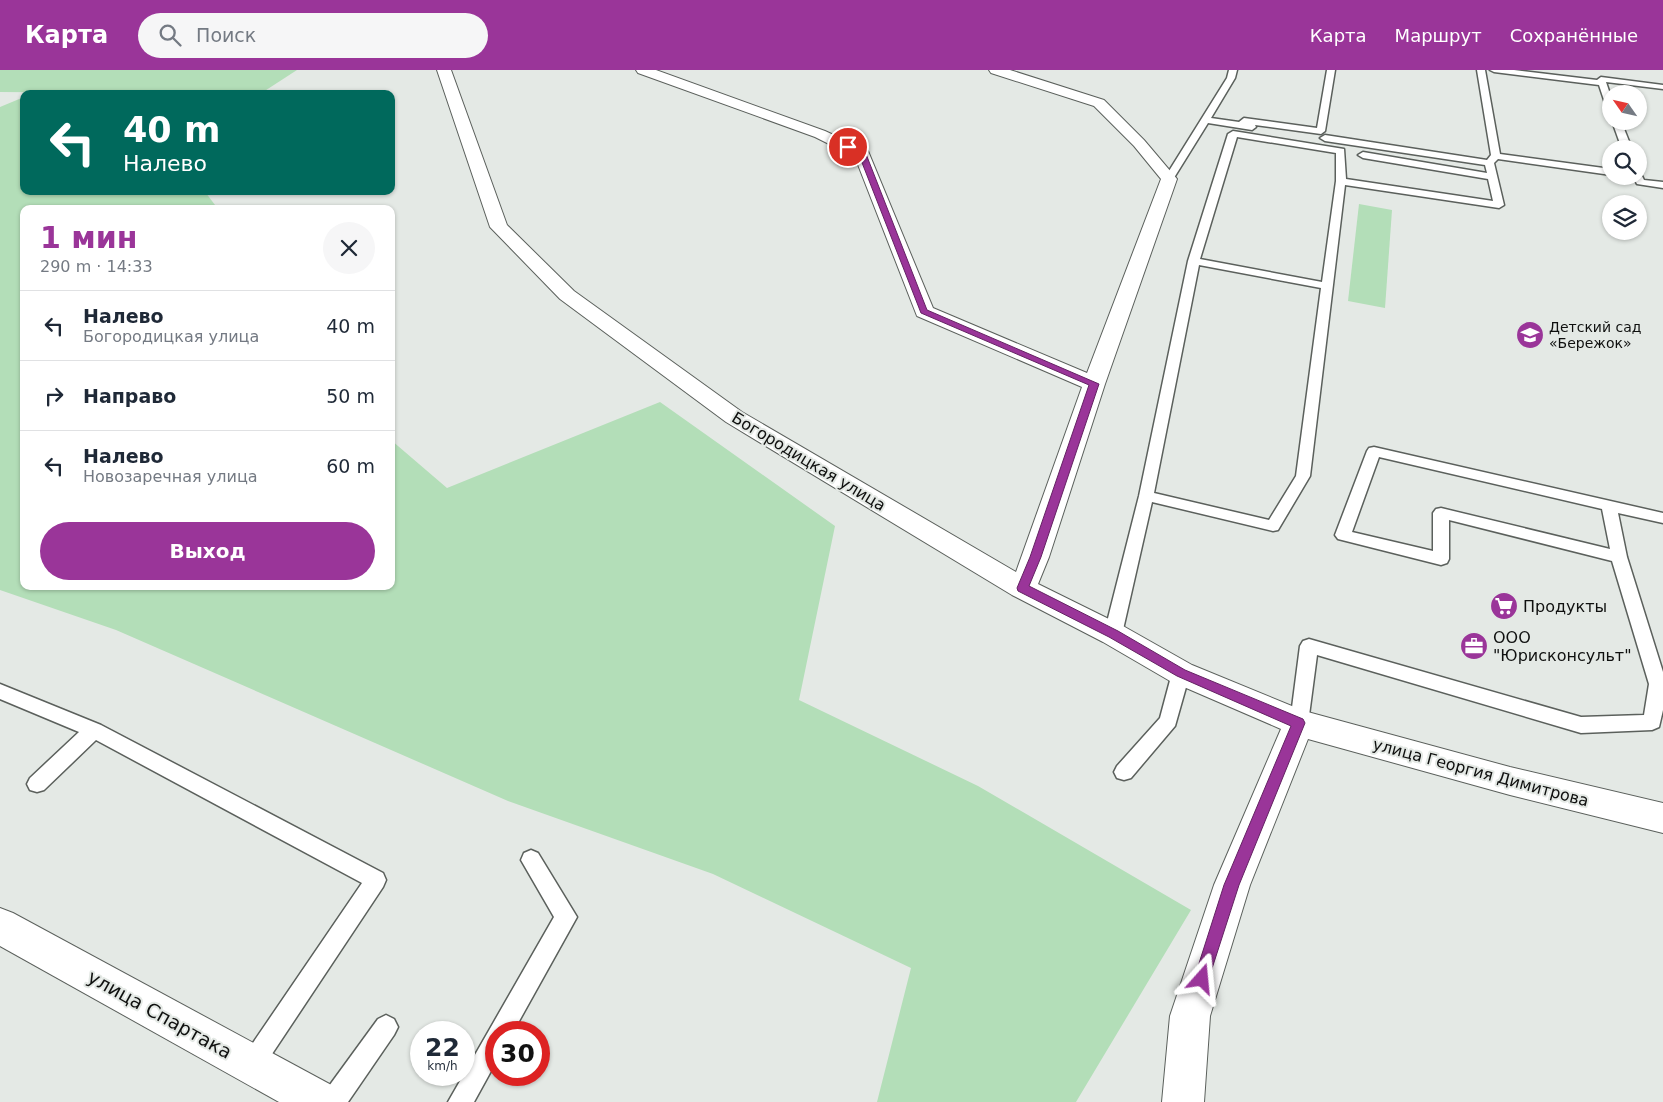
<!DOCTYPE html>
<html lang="ru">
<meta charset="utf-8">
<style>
:root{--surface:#fff;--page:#f6f6f7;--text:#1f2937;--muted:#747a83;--line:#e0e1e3;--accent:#9a3599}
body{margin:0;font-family:"DejaVu Sans",sans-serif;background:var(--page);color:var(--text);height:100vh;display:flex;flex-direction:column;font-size:19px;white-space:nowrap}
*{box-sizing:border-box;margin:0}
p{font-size:16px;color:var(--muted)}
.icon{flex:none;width:28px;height:28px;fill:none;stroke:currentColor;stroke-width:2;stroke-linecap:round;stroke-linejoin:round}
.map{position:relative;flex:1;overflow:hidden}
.sheet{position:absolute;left:20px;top:135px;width:375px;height:385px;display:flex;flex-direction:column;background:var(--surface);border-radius:10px;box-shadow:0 1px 4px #0004}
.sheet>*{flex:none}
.guide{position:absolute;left:20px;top:20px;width:375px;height:105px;border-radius:10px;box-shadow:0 1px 4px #0004;background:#00695c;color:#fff;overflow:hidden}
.needle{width:32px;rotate:304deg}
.tools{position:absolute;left:1602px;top:15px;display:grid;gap:10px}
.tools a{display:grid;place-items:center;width:45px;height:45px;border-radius:50%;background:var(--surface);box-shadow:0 1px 4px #0004;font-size:25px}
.speed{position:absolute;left:410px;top:951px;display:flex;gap:10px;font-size:25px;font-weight:700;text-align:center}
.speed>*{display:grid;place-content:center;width:65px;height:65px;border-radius:50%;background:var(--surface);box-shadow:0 1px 4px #0004;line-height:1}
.speed small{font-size:12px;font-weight:400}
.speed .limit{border:8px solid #d22;background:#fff;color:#111}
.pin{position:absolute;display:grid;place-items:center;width:42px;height:42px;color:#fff;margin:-21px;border:2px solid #fff;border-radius:50%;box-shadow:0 1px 5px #0007}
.me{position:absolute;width:55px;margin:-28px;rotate:18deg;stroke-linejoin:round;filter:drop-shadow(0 0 4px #0008)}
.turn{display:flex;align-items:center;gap:18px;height:105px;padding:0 20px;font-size:22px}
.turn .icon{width:65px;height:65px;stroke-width:2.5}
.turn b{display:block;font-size:35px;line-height:42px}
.round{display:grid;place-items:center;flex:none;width:52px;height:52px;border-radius:26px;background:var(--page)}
.head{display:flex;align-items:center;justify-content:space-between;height:85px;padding:0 20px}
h1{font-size:30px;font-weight:600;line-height:38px;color:var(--accent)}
.primary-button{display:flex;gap:10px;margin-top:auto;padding:10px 20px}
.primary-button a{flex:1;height:58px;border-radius:30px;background:var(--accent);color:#fff;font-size:20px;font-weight:600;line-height:58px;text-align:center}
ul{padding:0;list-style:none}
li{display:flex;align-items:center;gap:15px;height:70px;padding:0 20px;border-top:1px solid var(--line)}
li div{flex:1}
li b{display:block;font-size:19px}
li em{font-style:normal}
header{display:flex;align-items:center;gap:30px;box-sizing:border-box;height:70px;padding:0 25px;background:var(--accent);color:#fff}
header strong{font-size:24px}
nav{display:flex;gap:28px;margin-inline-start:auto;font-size:18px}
.search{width:350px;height:45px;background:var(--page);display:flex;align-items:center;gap:12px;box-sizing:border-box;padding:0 18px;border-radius:28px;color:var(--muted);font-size:19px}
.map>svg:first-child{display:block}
.green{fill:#b3deb8}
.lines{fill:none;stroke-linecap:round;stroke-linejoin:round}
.service-casing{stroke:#5b605c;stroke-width:3}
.minor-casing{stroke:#5b605c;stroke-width:2}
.service{fill:#fff;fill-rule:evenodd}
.minor{fill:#fff;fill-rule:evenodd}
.route{fill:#9a3599;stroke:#642263}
.labels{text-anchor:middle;stroke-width:4;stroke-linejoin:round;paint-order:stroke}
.far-poi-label{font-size:14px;fill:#0f100f;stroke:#e4e9e5;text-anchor:start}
.street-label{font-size:16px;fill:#0f100f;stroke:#e4e9e5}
.poi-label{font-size:16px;fill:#0f100f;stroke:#e4e9e5;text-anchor:start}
.near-street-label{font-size:19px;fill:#0f100f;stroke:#e4e9e5}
</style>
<header>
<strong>Карта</strong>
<div class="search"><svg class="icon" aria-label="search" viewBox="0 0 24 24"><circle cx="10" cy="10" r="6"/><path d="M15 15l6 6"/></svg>Поиск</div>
<nav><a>Карта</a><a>Маршрут</a><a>Сохранённые</a></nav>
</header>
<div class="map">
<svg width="1663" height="1032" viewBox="0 0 1663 1032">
<rect width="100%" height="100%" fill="#e4e9e5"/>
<g class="green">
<polygon points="0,0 297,0 260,24 0,22"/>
<polygon points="24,27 24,121 202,121 206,123 218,139 24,139 24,516 391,516 391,370 447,418 660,332 835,456 799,630 978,716 1191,840 1076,1032 877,1032 911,898 713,804 508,731 116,560 0,520 0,37"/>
<polygon points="1359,134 1392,140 1385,238 1348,231"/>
</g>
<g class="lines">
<g class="service-casing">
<g id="service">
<polygon points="1229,0 1237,0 1235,8 1211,48 1239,52 1244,48 1317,58 1327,0 1335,0 1325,61 1321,64 1255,55 1256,57 1252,60 1208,53 1172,111 1166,111 1164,109 1227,8"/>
<path d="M1477 0H1485L1500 84 1611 99V105L1498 89 1494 93 1504 135 1499 138 1345 115 1310 406 1278 460 1273 461 1152 432 1122 564 1119 569 1113 571 1107 569 1104 564 1139 426 1188 191 1228 64 1233 61 1344 79 1346 109 1493 131 1488 109 1363 88 1358 85 1363 82 1487 103 1485 95 1325 71 1320 68 1325 65 1487 90 1491 85ZM1237 67 1336 83V111L1322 212 1200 189ZM1199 195 1321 218 1296 406 1269 450 1154 423Z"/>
<polygon points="1490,0 1514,0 1597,10 1601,7 1663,15 1663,19 1606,12 1611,27 1611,42 1607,39 1599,15 1494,2"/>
<polygon points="1612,51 1621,51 1632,79 1622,79"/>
<polygon points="1639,103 1641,104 1644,110 1663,112 1663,118 1637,114 1633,106 1639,106"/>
<path d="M1374 377 1663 443V453L1618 443 1627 487 1663 602V640L1659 657 1652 660 1581 663 1317 585 1308 653 1306 658 1299 661 1292 658 1290 653 1300 576 1303 571 1309 569 1581 647 1644 645 1649 614 1612 491 1449 450V489L1447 493 1441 495 1338 469 1335 465 1367 381 1369 378ZM1379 387 1602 439 1610 479 1441 438 1436 439 1433 443V481L1352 462Z"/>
<polygon points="1181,596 1187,598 1190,603 1175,656 1131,708 1124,710 1117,708 1114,702 1117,696 1160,648 1172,603 1175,598"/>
<polygon points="0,614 101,655 383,803 386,810 383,817 260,1002 252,1006 244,1002 240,994 244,986 362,813 96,670 44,720 37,722 30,720 27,714 30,708 79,662 0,629"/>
<polygon points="531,780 538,783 577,847 513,962 496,962 496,992 474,1032 448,1032 554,847 521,790 524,783"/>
<polygon points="386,945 394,949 398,957 394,965 348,1032 321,1032 324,1023 378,949"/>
</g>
</g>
<g class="minor-casing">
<g id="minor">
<polygon points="437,0 451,0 507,155 574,221 742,342 1016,502 1082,317 917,246 855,87 815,67 638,3 636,0 656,0 825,61 868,81 933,238 1087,303 1161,109 1134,76 1094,36 991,3 989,0 1010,0 1104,30 1144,70 1177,109 1105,314 1049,487 1038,514 1123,556 1192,595 1304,641 1510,697 1663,733 1663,763 1510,725 1308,669 1250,815 1210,946 1204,1032 1162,1032 1170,946 1214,815 1281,659 1170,611 1103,572 1012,525 726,352 560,229 490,157"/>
<polygon points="0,838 13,843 335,1017 341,1032 279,1032 0,876"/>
</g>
</g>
<use href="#service" class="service"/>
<use href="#minor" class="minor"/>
</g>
<polygon class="route" points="846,76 850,76 866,84 927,240 1099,314 1041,487 1029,516 1118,561 1185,600 1303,649 1305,653 1239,815 1207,914 1202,917 1196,914 1194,909 1224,815 1291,656 1177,606 1109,567 1018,521 1017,518 1030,487 1089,315 921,243 859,85 846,78"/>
<defs>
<g id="school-disc" transform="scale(1.4375)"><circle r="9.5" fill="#9a3599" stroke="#e4e9e5"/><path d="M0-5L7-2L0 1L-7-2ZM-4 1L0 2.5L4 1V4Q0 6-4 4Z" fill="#fff"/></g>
<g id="supermarket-disc" transform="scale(1.4375)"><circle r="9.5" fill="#9a3599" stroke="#e4e9e5"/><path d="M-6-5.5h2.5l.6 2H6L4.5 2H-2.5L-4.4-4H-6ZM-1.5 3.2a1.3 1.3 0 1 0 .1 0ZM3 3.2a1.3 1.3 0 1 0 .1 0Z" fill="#fff"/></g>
<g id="office-disc" transform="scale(1.4375)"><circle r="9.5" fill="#9a3599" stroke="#e4e9e5"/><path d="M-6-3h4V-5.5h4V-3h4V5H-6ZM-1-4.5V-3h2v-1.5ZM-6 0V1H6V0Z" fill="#fff"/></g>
</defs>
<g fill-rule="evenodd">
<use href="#school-disc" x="1530" y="265"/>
<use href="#supermarket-disc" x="1504" y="536"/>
<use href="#office-disc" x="1474" y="576"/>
</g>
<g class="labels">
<g class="far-poi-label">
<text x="1549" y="262">Детский сад<tspan x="1549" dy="16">«Бережок»</tspan></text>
</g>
<g class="street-label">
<text transform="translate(809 391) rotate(31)" y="6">Богородицкая улица</text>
<text transform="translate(1481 702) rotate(15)" y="6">улица Георгия Димитрова</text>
</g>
<g class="poi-label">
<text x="1523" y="542">Продукты</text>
<text x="1493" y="573">ООО<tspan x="1493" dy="18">"Юрисконсульт"</tspan></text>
</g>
<g class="near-street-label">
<text transform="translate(160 944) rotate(29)" y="7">улица Спартака</text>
</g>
</g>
</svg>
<div class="tools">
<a><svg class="needle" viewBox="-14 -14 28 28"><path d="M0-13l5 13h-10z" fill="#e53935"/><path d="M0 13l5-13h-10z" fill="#747a83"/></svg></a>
<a><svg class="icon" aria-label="search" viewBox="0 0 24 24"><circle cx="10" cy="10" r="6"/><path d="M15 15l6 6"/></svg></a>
<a><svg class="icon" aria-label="layers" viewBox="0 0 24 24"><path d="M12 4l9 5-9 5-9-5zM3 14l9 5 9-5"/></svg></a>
</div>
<div class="speed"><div>22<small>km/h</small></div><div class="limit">30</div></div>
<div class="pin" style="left:848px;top:77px;background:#d93025"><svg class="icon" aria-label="arrive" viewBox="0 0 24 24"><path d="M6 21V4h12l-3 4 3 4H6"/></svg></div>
<svg class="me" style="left:1202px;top:909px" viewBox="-20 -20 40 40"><path d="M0-17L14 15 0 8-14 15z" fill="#9a3599" stroke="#fff" stroke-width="4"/></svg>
<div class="guide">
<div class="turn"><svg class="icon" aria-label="left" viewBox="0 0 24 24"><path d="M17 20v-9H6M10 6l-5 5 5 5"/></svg><div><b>40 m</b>Налево</div></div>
</div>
<section class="sheet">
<div class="head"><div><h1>1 мин</h1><p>290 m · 14:33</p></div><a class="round"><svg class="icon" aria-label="close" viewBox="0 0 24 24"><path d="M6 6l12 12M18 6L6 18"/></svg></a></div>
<ul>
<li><svg class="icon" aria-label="left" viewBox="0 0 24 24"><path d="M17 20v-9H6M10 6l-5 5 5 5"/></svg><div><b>Налево</b><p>Богородицкая улица</p></div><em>40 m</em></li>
<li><svg class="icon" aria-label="right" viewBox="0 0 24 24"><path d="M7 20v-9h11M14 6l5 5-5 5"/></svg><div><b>Направо</b></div><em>50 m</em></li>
<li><svg class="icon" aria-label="left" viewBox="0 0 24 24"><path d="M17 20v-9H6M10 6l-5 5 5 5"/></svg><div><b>Налево</b><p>Новозаречная улица</p></div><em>60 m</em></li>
</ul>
<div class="primary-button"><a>Выход</a></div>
</section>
</div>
